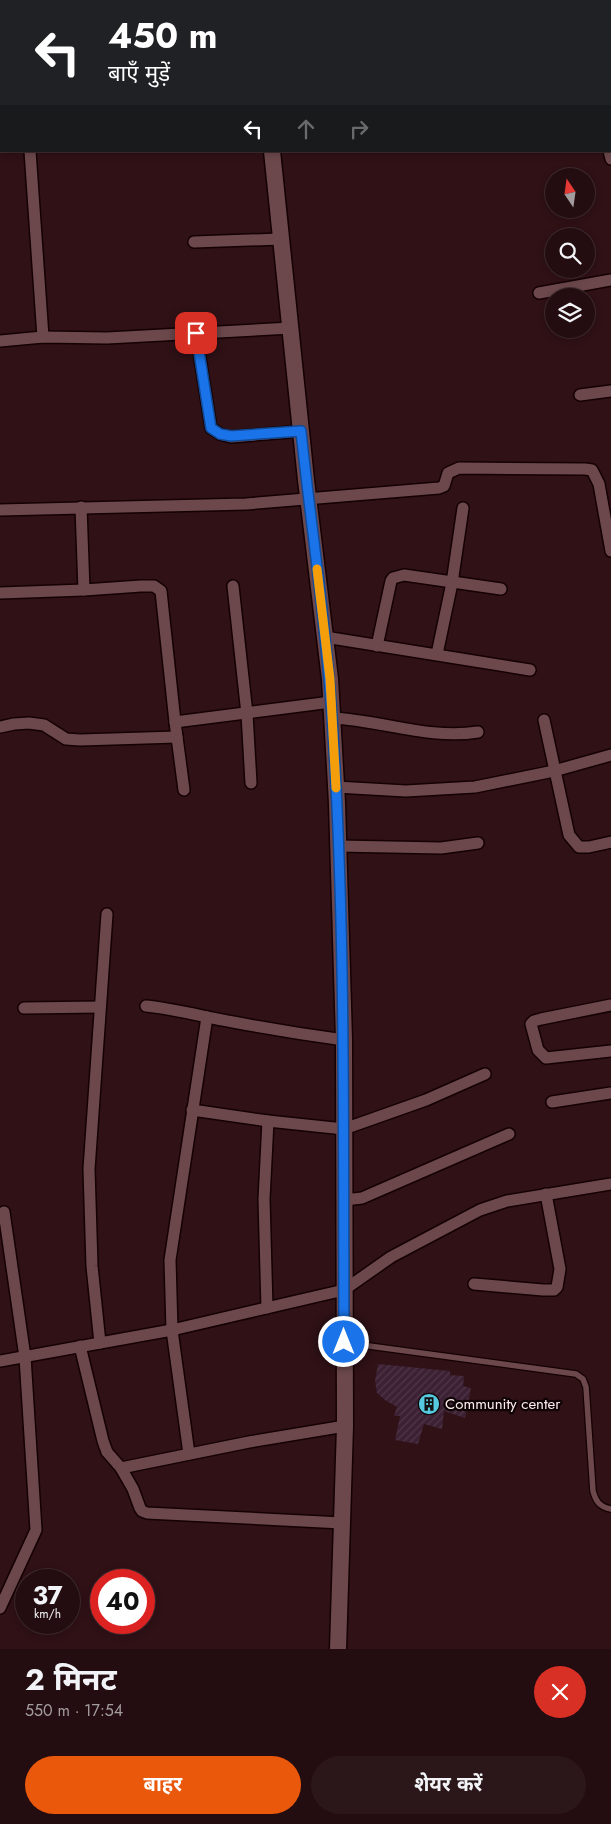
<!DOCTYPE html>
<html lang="hi">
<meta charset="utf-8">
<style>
:root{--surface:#230d10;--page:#2b1619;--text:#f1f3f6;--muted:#a39c9f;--line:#402d30;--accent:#ea580c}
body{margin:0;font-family:Jost,"Noto Sans Devanagari",sans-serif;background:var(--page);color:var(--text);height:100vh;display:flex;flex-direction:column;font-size:19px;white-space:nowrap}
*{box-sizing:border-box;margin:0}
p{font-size:16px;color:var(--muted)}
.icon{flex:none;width:28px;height:28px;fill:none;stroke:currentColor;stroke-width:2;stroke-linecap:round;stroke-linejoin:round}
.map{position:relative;height:1649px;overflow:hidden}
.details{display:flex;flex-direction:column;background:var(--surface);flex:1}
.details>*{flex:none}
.top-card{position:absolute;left:0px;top:0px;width:611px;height:152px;box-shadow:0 2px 8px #0003,0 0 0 1px var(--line);background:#202124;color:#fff;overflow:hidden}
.needle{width:32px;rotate:347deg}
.controls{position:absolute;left:545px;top:168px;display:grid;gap:10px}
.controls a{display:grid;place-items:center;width:50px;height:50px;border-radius:50%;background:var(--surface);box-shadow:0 2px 8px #0003,0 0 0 1px var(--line);font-size:25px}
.speed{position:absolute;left:15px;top:1569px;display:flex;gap:10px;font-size:25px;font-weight:700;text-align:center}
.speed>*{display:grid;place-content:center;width:65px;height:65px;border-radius:50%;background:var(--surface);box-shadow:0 2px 8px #0003,0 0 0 1px var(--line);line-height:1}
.speed small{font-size:12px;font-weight:400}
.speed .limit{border:8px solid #d22;background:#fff;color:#111}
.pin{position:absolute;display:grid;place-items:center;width:42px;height:42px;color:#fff;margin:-21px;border-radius:10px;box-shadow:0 2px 8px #0006}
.me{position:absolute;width:55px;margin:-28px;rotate:0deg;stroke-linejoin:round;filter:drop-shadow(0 0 4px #0008)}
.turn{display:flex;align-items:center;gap:18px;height:105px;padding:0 25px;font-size:22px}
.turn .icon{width:65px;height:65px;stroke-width:2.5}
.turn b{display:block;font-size:35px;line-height:42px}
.lanes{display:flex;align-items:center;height:48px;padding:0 25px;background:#0003;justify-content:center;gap:25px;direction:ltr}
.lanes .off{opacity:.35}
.round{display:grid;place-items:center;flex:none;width:52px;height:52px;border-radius:26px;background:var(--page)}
.summary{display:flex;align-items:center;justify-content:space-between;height:85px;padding:0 25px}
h1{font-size:30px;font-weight:700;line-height:38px}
.button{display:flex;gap:10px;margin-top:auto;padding:10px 25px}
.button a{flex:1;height:58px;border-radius:30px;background:var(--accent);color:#fff;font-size:20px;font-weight:700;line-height:58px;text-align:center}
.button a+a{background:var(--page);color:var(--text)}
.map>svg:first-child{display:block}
.building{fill:url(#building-hatch)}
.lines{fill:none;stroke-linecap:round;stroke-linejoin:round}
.lane-casing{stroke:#150003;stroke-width:8}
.street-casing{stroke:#150003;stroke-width:14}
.secondary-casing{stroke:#150003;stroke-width:19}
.lane{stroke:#6c484c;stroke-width:5.5}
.street{stroke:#6c484c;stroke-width:11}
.secondary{stroke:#6c484c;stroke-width:16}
.route-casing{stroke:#114b97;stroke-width:12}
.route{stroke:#1a73e8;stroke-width:9}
.slow{stroke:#f59e0b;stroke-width:9}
.labels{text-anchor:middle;stroke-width:4.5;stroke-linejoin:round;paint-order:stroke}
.poi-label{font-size:15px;fill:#ffedee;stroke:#0e0305;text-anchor:start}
</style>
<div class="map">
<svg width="611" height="1649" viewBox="0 0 611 1649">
<defs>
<pattern id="building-hatch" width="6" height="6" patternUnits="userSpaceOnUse" patternTransform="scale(1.25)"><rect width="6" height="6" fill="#3c2033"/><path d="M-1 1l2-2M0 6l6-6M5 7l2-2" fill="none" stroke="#503647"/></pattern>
</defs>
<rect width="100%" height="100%" fill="#2f1116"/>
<polygon class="building" points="378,1364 450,1371 450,1375 464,1376 463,1386 471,1388 465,1418 444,1411 442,1429 424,1424 418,1444 395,1440 400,1416 394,1416 397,1407 385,1400 377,1393 375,1381"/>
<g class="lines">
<g class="lane-casing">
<path id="lane" d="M347 1343 576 1374 583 1379 586 1387 593 1491C596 1502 600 1507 611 1509"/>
</g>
<g class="street-casing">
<g id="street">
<polyline points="19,0 19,1"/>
<polyline points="130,0 130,1"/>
<polyline points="576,0 576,1"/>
<polyline points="610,101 611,100"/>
<polyline points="30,151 43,337"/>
<polyline points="609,151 611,159"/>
<polyline points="194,242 281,239"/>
<polyline points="539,293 611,280"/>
<polyline points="196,333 211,428 220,434 231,437 301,431"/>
<polyline points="0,341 43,337 107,338 291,328"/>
<polyline points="580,395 611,391"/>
<polyline points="81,507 84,590"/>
<polyline points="0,510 246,504 439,488 444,486 448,473 459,468 585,469 592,470 599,484 611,551"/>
<polyline points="233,586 247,714 251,783"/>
<polyline points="0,593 84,590 141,586 154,586 161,591 175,722 184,790"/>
<polyline points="325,637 530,670"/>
<polyline points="377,646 391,581 393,578 404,575 501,589"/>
<polyline points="437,654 452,583 463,508"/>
<path d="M332 718C381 720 429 740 478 732"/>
<polyline points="544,720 569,835 579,847 589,847 611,842"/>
<polyline points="175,722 331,702"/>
<polyline points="0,727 14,724 29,723 44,725 66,739 80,740 177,737"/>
<polyline points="336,787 406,791 475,787 554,771 611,755"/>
<polyline points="338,846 441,848 478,843"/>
<polyline points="611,1005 541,1019 534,1021 531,1024 538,1050 546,1058 611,1051"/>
<path d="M146 1006C176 1009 204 1017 233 1022 270 1029 307 1035 344 1040"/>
<polyline points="24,1008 100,1007"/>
<polyline points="552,1102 611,1093"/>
<polyline points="192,1110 268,1121 344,1129 426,1100 485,1074"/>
<polyline points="344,1200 362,1198 509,1134"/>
<polyline points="474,1284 543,1290 554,1290 557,1287 560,1269 546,1194"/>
<polyline points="267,1308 264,1199 268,1121"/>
<polyline points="100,1343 92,1266 89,1169 107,914"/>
<polyline points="80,1346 103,1441 107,1452 121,1468 249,1442 345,1426"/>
<polyline points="0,1361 172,1330 344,1290 391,1257 480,1210 507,1201 611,1184"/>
<polyline points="189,1454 172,1330 170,1260 207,1017"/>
<polyline points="121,1468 133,1489 140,1508 142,1511 147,1513 342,1523"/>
<polyline points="0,1608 36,1530 25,1357 4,1212"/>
</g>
</g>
<g class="secondary-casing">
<g id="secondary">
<polyline points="247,0 247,1"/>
<polyline points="272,151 306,480 330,679 337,803 344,1040 345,1426 338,1649"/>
</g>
</g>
<use href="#lane" class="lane"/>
<use href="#street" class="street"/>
<use href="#secondary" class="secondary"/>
</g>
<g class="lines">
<g class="route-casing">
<path id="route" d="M196 333 211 428 220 434 231 436 301 431C311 527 326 622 332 718 346 926 343 1134 344 1342"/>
</g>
<use href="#route" class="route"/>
<polyline class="slow" points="317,569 330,679 336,788"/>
</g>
<defs>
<g id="building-disc" transform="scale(1.125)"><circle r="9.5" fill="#56c9e1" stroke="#0e0305"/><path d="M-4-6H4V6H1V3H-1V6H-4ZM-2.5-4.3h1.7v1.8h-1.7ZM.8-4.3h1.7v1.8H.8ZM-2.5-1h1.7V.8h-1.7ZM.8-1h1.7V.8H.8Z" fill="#111"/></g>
</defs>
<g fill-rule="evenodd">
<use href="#building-disc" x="429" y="1404"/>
</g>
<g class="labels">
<g class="poi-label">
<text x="445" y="1409">Community center</text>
</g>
</g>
</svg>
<div class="controls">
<a><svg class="needle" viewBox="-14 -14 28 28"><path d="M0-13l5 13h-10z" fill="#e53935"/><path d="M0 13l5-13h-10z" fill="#a39c9f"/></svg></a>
<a><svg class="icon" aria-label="search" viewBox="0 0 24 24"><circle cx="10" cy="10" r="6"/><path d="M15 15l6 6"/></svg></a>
<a><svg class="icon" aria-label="layers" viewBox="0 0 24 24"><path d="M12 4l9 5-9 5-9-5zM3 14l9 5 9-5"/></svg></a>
</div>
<div class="speed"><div>37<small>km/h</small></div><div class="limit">40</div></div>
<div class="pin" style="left:196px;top:333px;background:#d93025"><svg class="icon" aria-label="arrive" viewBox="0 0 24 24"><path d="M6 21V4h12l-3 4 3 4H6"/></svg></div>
<svg class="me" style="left:344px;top:1342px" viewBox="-20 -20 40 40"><circle r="17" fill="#1a73e8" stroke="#fff" stroke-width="3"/><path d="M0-11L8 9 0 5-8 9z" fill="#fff"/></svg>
<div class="top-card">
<div class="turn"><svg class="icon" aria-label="left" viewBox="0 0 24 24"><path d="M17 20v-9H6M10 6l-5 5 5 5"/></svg><div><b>450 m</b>बाएँ मुड़ें</div></div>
<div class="lanes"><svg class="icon" aria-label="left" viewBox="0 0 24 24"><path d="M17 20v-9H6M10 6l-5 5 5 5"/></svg><svg class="icon off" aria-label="ahead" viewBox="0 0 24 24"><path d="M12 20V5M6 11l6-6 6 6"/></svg><svg class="icon off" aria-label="right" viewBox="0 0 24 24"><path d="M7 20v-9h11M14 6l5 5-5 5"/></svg></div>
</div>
</div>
<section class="details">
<div class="summary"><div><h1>2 मिनट</h1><p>550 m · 17:54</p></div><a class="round" style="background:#d93025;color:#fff"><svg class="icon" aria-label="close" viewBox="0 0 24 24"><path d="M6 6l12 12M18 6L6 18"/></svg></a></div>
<div class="button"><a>बाहर</a><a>शेयर करें</a></div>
</section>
